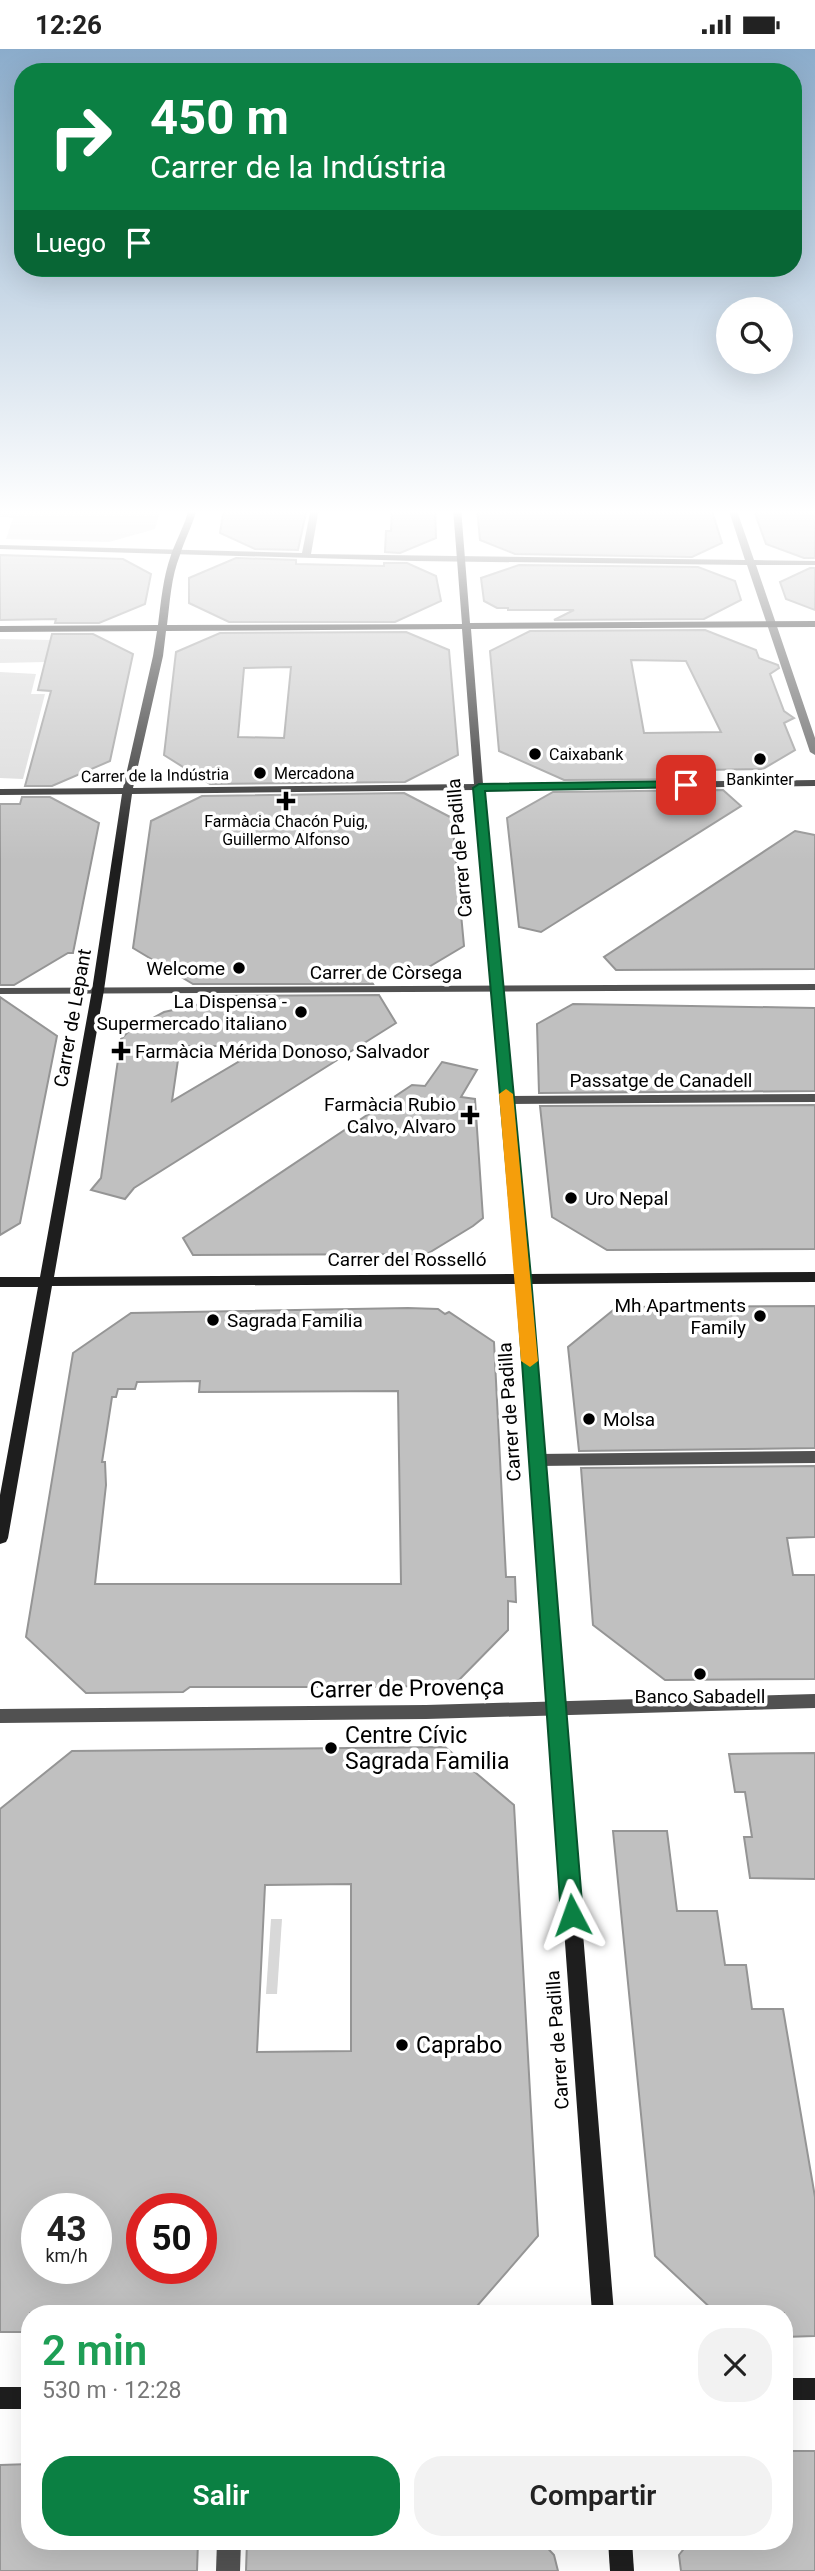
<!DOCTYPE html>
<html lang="es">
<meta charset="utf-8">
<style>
:root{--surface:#fff;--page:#f2f2f2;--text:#222;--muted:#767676;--accent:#0b8043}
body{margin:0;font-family:Roboto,sans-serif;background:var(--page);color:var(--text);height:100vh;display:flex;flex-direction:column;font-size:26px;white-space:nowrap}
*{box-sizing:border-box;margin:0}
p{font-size:23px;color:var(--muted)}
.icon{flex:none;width:38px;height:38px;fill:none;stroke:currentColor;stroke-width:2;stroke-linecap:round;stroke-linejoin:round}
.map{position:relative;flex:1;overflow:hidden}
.sheet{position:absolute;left:21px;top:2256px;width:772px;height:245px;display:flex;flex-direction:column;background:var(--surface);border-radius:28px;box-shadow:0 7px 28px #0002}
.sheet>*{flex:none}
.banner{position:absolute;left:14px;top:14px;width:788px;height:214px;border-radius:28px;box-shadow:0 7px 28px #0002;background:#0b8043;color:#fff;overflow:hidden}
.controls{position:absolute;left:716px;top:248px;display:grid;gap:14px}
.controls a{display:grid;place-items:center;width:77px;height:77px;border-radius:50%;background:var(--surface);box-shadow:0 7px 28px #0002;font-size:35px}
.speed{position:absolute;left:21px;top:2144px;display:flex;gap:14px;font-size:35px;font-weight:700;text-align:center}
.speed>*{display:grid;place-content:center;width:91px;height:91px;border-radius:50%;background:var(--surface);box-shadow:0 7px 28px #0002;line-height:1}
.speed small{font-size:18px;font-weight:400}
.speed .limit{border:10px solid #d22;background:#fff;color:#111}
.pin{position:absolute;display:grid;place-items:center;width:60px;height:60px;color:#fff;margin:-30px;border-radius:14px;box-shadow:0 4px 10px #0006}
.me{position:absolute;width:77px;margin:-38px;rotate:356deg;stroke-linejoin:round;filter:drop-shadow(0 0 5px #0008)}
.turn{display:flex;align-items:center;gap:24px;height:147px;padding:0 21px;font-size:32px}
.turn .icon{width:91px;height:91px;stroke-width:2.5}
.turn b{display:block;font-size:49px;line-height:60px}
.then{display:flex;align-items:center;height:66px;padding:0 21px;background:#0003;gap:14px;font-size:26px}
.round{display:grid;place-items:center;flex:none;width:74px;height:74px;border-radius:28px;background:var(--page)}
.head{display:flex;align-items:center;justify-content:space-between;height:119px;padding:0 21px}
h1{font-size:42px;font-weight:600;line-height:52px;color:#1e9e55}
.button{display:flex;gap:14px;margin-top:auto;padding:14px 21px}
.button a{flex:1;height:80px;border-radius:28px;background:var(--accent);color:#fff;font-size:28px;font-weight:600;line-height:80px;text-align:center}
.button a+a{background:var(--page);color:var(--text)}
.status{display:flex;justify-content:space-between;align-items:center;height:49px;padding:0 35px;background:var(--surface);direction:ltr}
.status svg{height:19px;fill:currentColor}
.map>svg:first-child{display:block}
.green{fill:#d8d8d8}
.building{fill:#c0c0c0;stroke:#959595;stroke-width:2;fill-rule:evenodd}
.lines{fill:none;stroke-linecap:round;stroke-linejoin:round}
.minor{fill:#515151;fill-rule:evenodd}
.secondary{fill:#1e1e1e;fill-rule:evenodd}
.route{fill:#0b8043;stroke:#07532c;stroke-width:2}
.slow{fill:#f59e0b}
.poi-dot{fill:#000;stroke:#fff;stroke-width:2.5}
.labels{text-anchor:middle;stroke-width:7;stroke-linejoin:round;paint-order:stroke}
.far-poi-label{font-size:16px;fill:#000;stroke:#fff;text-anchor:start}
.far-street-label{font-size:16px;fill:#000;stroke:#fff}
.street-label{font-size:19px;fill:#000;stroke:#fff}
.poi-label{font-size:19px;fill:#000;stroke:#fff;text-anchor:end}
.near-street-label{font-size:23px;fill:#000;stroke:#fff}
.near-poi-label{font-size:23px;fill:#000;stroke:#fff;text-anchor:start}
</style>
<div class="status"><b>12:26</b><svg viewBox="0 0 49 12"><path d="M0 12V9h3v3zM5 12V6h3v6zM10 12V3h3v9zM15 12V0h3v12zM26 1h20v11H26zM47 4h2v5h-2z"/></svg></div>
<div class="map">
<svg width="815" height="2522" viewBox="0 0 815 2522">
<rect width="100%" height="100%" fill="#fff"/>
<g class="green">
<polygon points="0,459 125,459 125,462 160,463 155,480 109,493 6,490 13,469 0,468"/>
<polygon points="0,590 51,591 45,613 0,614"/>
<polygon points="0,623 36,625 31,645 45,645 23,730 0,729"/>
<polygon points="271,1870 282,1870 277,1945 266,1945"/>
</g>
<g class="building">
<polygon points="224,459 307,459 298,501 255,500 220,484"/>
<polygon points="392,459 435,459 436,489 400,504 385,503 386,482 391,482"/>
<polygon points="477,459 711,459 722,494 692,508 515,505 480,491"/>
<polygon points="753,459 815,459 815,509 804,509 766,495"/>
<polygon points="0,506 123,510 151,525 145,555 99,574 55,574 56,570 0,571"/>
<polygon points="236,509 296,511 296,515 384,517 384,514 407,514 436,527 441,552 395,573 229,573 189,554 189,529"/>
<polygon points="519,516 698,518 735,532 741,551 704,570 554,571 574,561 508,561 508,559 497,559 484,552 481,529"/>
<polygon points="810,519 815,519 815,561 786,550 780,533"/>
<path d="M705 581 756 601 759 609 778 616 779 619 770 625 784 662 794 669 784 674 795 701 763 720 702 721 711 730 564 731 499 702 490 602 530 582ZM631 611 686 612 721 683 644 684Z"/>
<path d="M406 583 449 601 458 706 405 733 210 735 164 706 176 603 220 584ZM291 618 284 689 238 688 244 619Z"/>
<polygon points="52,585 93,585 133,605 110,712 52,737 25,737 51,642 38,641"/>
<polygon points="723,741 741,757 541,883 519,878 507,769 553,743"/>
<polygon points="404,744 452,769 464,897 422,922 366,923 373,935 193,935 133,899 151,772 202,747"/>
<polygon points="22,748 50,748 99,774 73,904 68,904 14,936 0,936 0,755 20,755"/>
<polygon points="795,782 815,786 815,920 616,921 604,908"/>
<path d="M379 946 396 974 134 1139 125 1150 91 1141 101 1129 121 990 129 982 164 963 219 951 212 947ZM180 997H265L172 1052Z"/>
<polygon points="0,948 57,987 20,1174 0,1186"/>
<polygon points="573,955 815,959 815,1042 539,1044 537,975"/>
<polygon points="442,1013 477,1021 461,1048 475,1050 483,1169 473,1177 427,1205 193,1206 183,1189 412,1036 425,1037"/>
<polygon points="815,1056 815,1200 607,1201 552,1168 540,1057"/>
<polygon points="815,1257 815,1399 579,1402 568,1298 617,1258"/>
<path d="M408 1259 438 1260 445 1265 449 1263 494 1293 506 1528H515L516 1553 508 1552V1581L455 1635 393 1638H190L183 1643 86 1644 26 1588 73 1304 131 1264ZM200 1332 199 1343 398 1342 401 1535H95L106 1436 105 1413H102L112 1348H116L118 1340H135L137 1333Z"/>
<polygon points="815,1417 815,1488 787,1489 793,1526 815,1526 815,1630 665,1631 593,1576 581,1419"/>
<path d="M445 1698 514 1756 538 2187 471 2264H30V2283H0V1760L72 1702ZM351 1835V2002L257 2003 265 1836ZM37 2160H96V2219H37ZM142 2160H201V2219H142Z"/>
<polygon points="815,1704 815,1830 750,1829 744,1788 752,1788 745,1743 735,1743 729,1705"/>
<polygon points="613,1782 667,1782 677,1862 717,1862 725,1916 746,1916 752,1960 783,1960 815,2148 815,2287 784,2288 784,2264 716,2264 655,2207"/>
<polygon points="784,2402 815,2402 815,2522 681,2522 679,2506 690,2492 784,2492"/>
<polygon points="30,2415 30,2492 198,2492 197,2522 0,2522 0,2416"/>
<polygon points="247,2492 541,2492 554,2506 558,2522 246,2522"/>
</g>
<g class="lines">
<g class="minor">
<polygon points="311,459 319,459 311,505 745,511 728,459 736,459 754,511 815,512 815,516 756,516 815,689 815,706 810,703 747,516 415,512 0,500 0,496 302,504"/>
<polygon points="815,935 815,941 0,945 0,939"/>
<polygon points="815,1045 815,1053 507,1055 501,1051 507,1047"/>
<polygon points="815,1402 815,1414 537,1417 532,1415 529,1411 532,1407 537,1405"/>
<polygon points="815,1645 815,1659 426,1670 0,1674 0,1660 426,1656"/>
<polygon points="217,2492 241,2492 240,2522 216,2522"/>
</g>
<g class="secondary">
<path d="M189 459H197C193 476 185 489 180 506 171 528 170 553 167 576L462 575 453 459H461L470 574 815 572V578L471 580 483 735 815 731V737L484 741 530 1225 815 1223V1233L530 1235 614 2264H592L517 1235 52 1237 8 1489 6 1493 0 1495V1446L38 1238H0V1228H40L92 941 122 745 0 746V740L123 739 153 607 157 582 0 583V577L158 576C161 553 163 528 171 506 177 489 185 476 189 459ZM462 580 474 735 133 739 163 607 166 582ZM474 741 516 1225 54 1228 104 941 132 745Z"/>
<rect x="784" y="2329" width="31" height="22"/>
<rect x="0" y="2338" width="30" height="22"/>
<polygon points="608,2492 632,2492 634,2522 610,2522"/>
</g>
</g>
<linearGradient id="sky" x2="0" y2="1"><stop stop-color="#8baccb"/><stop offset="0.57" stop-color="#fff"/><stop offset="1" stop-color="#fff" stop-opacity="0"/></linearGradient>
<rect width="815" height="812" fill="url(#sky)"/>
<polygon class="route" points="686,732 692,736 690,738 485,742 531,1228 583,1866 580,1873 572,1876 565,1873 561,1866 516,1228 473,739 479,735"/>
<polygon class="slow" points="506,1040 513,1045 538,1312 530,1318 521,1312 499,1045"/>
<g class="poi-dot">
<circle cx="535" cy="705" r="7"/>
<circle cx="760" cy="710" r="7"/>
<circle cx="260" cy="724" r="7"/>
<path d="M282.5 741.5h7v7h7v7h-7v7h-7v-7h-7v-7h7z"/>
<circle cx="239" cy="919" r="7"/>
<circle cx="301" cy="963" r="7"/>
<path d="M117.5 991.5h7v7h7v7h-7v7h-7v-7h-7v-7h7z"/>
<path d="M466.5 1055.5h7v7h7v7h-7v7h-7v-7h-7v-7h7z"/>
<circle cx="571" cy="1149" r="7"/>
<circle cx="760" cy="1267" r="7"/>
<circle cx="213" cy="1271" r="7"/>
<circle cx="589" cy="1370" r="7"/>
<circle cx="700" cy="1625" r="7"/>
<circle cx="331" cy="1699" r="7"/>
<circle cx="402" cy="1996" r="7"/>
</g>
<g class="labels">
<g class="far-poi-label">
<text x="549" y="711">Caixabank</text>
<text x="274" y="730">Mercadona</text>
<text x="760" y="736" text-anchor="middle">Bankinter</text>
<text x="286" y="778" text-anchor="middle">Farmàcia Chacón Puig,<tspan x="286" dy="18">Guillermo Alfonso</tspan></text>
</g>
<g class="far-street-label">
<text transform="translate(155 726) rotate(-1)" y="6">Carrer de la Indústria</text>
</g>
<g class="street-label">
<text transform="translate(459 799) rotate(-95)" y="7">Carrer de Padilla</text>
<text x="386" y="930">Carrer de Còrsega</text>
<text transform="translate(72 969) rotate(-80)" y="7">Carrer de Lepant</text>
<text x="661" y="1038">Passatge de Canadell</text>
<text x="407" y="1217">Carrer del Rosselló</text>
<text transform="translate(509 1363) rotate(-94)" y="7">Carrer de Padilla</text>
<text transform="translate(557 1991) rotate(-94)" y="7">Carrer de Padilla</text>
</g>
<g class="poi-label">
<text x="225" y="926">Welcome</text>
<text x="287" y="959">La Dispensa -<tspan x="287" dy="22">Supermercado italiano</tspan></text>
<text x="135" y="1009" text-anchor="start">Farmàcia Mérida Donoso, Salvador</text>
<text x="456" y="1062">Farmàcia Rubio<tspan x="456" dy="22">Calvo, Alvaro</tspan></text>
<text x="585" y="1156" text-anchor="start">Uro Nepal</text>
<text x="746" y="1263">Mh Apartments<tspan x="746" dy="22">Family</tspan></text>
<text x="227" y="1278" text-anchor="start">Sagrada Familia</text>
<text x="603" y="1377" text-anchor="start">Molsa</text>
<text x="700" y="1654" text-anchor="middle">Banco Sabadell</text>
</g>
<g class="near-street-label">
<text transform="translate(407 1639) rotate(-1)" y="8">Carrer de Provença</text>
</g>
<g class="near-poi-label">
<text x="345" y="1694">Centre Cívic<tspan x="345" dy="26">Sagrada Familia</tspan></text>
<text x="416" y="2004">Caprabo</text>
</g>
</g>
</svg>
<div class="controls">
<a><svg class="icon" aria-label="search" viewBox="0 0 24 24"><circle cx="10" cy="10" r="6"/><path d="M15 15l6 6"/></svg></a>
</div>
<div class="speed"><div>43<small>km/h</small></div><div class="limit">50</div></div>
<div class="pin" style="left:686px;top:736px;background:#d93025"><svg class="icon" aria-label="arrive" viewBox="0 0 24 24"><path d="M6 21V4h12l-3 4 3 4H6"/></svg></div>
<svg class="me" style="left:572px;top:1866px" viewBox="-20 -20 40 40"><path d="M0-17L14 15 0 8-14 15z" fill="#0b8043" stroke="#fff" stroke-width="4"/></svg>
<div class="banner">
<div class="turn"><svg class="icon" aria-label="right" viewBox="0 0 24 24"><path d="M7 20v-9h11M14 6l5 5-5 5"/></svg><div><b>450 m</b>Carrer de la Indústria</div></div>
<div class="then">Luego<svg class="icon" aria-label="arrive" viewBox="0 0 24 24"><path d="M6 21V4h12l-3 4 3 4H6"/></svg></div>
</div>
<section class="sheet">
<div class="head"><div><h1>2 min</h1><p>530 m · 12:28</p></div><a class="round"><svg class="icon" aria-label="close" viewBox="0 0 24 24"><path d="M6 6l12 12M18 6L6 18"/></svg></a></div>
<div class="button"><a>Salir</a><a>Compartir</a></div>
</section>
</div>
